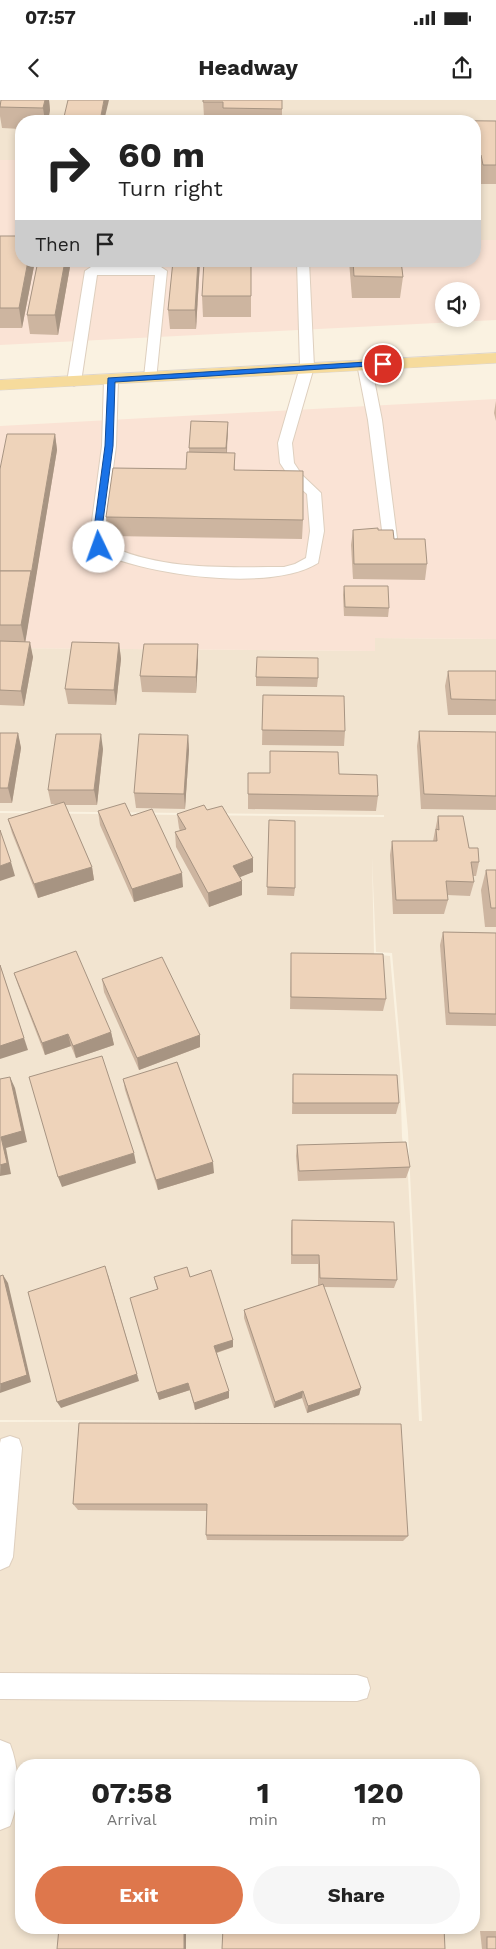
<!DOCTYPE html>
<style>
:root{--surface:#fff;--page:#f6f6f6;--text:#222;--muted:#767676;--accent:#de774c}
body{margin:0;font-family:"Work Sans",sans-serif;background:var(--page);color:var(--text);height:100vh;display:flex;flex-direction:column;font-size:19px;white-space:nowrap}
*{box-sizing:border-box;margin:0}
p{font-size:16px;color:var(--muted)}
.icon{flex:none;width:28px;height:28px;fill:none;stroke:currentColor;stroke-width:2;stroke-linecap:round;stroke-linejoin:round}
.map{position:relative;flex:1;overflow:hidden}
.side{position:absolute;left:15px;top:1659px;width:465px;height:175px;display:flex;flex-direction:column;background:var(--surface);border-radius:20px;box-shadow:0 2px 8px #0003}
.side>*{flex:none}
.guide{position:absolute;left:15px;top:15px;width:466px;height:152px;border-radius:20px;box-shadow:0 2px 8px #0003;background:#fff;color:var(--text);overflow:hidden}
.fabs{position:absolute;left:435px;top:182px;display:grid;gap:10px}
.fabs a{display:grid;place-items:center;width:45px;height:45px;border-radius:50%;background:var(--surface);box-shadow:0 2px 8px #0003;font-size:25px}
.pin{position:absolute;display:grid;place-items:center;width:42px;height:42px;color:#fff;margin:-21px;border:2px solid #fff;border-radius:50%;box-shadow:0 1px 5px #0007}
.me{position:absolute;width:55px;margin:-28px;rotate:357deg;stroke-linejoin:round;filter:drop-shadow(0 0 4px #0008)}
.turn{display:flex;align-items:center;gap:18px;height:105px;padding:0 20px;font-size:22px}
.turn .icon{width:65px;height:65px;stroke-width:2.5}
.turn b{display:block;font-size:35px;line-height:42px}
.then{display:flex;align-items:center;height:48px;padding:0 20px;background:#0003;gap:10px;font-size:19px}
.eta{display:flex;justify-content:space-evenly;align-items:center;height:85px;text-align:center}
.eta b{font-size:30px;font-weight:700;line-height:35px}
.button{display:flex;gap:10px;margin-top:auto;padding:10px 20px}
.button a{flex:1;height:58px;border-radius:30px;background:var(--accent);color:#fff;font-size:20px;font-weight:700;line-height:58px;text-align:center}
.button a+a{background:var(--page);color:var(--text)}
.status{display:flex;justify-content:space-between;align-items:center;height:35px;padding:0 25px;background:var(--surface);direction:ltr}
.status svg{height:14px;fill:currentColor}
header{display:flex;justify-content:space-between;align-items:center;height:65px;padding:0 20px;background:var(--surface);font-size:22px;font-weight:700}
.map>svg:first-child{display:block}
.residential{fill:#f2e4d0;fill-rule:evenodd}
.commercial{fill:#fae3d5;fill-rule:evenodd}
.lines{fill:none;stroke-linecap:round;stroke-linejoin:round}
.service-casing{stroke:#decfbe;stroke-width:2}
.primary-casing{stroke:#dad4d0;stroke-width:1}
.service{fill:#fff;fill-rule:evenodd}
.primary{fill:#f6db9c;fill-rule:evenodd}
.wall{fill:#cdb5a0}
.shaded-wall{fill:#a79482}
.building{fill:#eed3ba;stroke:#a79482}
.route{fill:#1a73e8;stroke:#114b97}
</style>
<div class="status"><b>07:57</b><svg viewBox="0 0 49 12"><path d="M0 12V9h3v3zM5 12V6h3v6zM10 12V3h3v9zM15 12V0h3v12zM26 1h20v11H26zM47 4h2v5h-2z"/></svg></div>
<header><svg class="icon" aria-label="back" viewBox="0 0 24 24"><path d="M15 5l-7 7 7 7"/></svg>Headway<svg class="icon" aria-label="share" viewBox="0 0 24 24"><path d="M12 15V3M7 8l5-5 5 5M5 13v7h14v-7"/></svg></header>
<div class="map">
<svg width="496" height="1849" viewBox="0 0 496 1849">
<rect width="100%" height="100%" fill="#faf2e1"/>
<g class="residential">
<polygon points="0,0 496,0 496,140 475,140 475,21 21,21 21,60 0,60"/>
<path d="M374 538 496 539V1849H0V1322L240 1321 0 1320V713L384 717V715L0 711V548L375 551ZM372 758 376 852 392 853 402 966 408 1032 422 1321H419L410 1117 408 1076 402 1037 400 969 390 856 374 854ZM21 1665H474V1828H21Z"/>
</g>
<g class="commercial">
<path d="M0 60H21V161H475V140H496V220L0 245ZM444 191H471V219H444Z"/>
<polygon points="496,299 496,539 375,538 375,551 0,548 0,326"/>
</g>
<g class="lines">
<g class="service-casing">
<g id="service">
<path d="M297 161H309L314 267 292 343 294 363 302 375 321 393 324 431 318 463C271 493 142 475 94 450L90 436 102 346 104 280 111 276 118 280 116 346 104 436 106 444C160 471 225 467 284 467L295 464 306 458 310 431 307 394 292 381 280 363 278 343 300 267Z"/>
<polygon points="91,167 161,167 167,171 156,280 151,281 144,277 155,175 97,175 81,282 74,286 67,282 85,171"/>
<polygon points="364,260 371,264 382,320 397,438 390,443 383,438 368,320 357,264"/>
<polygon points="10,1336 19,1339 22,1348 13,1457 9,1466 0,1470 0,1343 1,1339"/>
<polygon points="0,1573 357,1575 367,1578 370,1588 367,1598 357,1601 0,1599"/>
<path d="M0 1640 10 1644C20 1669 20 1701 10 1726L0 1730Z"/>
</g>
</g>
<g class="primary-casing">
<polygon id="primary" points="496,253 496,263 0,290 0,280"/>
</g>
<use href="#service" class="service"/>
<use href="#primary" class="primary"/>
</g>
<g class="wall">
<polygon points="49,0 50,10 48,21 21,21 21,29 2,28 0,16 0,18 0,4"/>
<polygon points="203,0 282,0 282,21 223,21 223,17 204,17"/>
<polygon points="475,21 496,21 496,84 480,84 478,74 475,74"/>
<polygon points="0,136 21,161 35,161 22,228 0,228"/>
<polygon points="38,161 71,161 58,235 30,234 27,215"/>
<polygon points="173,161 200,161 196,229 170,229 168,210"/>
<polygon points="251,161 251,217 203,217 202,196"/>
<polygon points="349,161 401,161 403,177 400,198 352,198"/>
<polygon points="496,301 496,321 494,313"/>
<polygon points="228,322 227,353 235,353 235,370 303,420 302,439 109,436 106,417 186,369 189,352 189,348"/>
<polygon points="55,334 57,350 25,542 33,557 24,606 0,605 0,369"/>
<polygon points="353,430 378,430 394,439 427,464 425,480 353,479 351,445"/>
<polygon points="344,486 389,508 388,517 344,516 343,495"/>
<polygon points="119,543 121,559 116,605 68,604 65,589"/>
<polygon points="198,559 196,593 142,592 140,576"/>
<polygon points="448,571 496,571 496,615 448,615 445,586"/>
<polygon points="256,577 318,578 317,587 256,586"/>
<polygon points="263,595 345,631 344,646 262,645"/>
<polygon points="419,631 496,632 496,710 421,709 417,646"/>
<polygon points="0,633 18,633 21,648 12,703 0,703"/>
<polygon points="188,635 189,650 185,709 136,708 134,693"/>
<polygon points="103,649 97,705 65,705 92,767 94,780 38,798 12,733 8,719 57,704 51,704 48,690"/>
<polygon points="248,673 339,674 378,696 376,711 248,709"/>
<polygon points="207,710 253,772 239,777 242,781 242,795 209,807 176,747 175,732 180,731 179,728 177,714"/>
<polygon points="98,711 131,716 183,787 134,802 100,725"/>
<polygon points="438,716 469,748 479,762 476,776 473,776 474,782 470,796 447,795 448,800 444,814 393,814 390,755 392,741 433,741"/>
<polygon points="269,720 295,788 294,796 267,795"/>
<polygon points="486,770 496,770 496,827 485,827 481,790"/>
<polygon points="443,832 496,833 496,926 446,925 440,845"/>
<polygon points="291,853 386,899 383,911 290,909"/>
<polygon points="14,873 111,932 114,945 76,958 71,946 45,955 18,885"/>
<polygon points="102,879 200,935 200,947 139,970 104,892"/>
<polygon points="293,974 399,1003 396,1014 292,1014"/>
<polygon points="123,979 214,1073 158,1090 125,990"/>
<polygon points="297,1045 410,1067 406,1078 298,1081 296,1056"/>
<polygon points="292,1120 397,1180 394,1188 323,1187 361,1288 359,1295 307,1313 302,1298 274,1308 244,1218 244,1210 318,1186 318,1164 291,1164 291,1130"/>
<polygon points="154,1177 190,1177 233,1240 233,1247 217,1253 229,1298 195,1310 190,1290 159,1300 157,1189"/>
<polygon points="79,1323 408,1436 403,1441 207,1440 206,1435 207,1411 78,1410 73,1404"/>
<polygon points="480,1831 496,1831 496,1849 482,1849"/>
</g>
<g class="shaded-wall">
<polygon points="45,0 49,0 50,10 48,21 45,21 43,8"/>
<polygon points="104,0 109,0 104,21 100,21"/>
<polygon points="28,161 35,161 22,228 19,208"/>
<polygon points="65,161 71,161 58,235 55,215"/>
<polygon points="198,161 200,161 196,229 195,210"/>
<polygon points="228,322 228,331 226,358 226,348"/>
<polygon points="55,334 57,350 34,490 31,475"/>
<polygon points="31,471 34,490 25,544 21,525"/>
<polygon points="30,542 33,557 24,606 21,591"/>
<polygon points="119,543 121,559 116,605 114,590"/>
<polygon points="198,544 198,559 196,593 196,577"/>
<polygon points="18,633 21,648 12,703 8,688"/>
<polygon points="101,634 103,649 97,705 94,690"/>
<polygon points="188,635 189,650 185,709 184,694"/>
<polygon points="253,758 253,772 233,780 233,766"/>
<polygon points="11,762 15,776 0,781 0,766"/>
<polygon points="92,767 94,780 38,798 34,784"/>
<polygon points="182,773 183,787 134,802 132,789"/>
<polygon points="242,781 242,795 209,807 208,793"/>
<polygon points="0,865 28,950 0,959"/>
<polygon points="111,932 114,945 76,958 73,946"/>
<polygon points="68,934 71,946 45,955 42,943"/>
<polygon points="200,935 200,947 139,970 137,958"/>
<polygon points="10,977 15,988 27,1042 6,1048 11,1074 0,1076 1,1037"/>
<polygon points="134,1053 136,1063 62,1087 58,1077"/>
<polygon points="213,1062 214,1073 158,1090 156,1080"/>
<polygon points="3,1175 8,1183 31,1282 0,1293"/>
<polygon points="108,1175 139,1281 61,1308 57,1302"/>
<polygon points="233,1240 233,1247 215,1253 214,1246"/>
<polygon points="188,1283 190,1290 159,1300 157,1293"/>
<polygon points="361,1288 359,1295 307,1313 308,1306"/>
<polygon points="229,1291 229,1298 195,1310 194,1303"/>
<polygon points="303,1291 302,1298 274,1308 275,1302"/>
<rect x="184" y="1828" width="2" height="21"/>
</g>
<g class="building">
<polygon points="1,0 45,0 43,8 0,7"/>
<polygon points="68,0 104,0 100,21 63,21"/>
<polygon points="203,0 282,0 282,9 223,8 223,2 203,2"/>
<polygon points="395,20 496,21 496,65 483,65 481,55 475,55 475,21 395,21"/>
<polygon points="0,136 21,136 21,161 28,161 19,208 0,208"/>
<polygon points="38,161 65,161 55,215 27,215"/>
<polygon points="173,161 198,161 195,210 168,210"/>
<polygon points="204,161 251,161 251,196 202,196"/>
<polygon points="353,161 401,161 403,177 354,176"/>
<polygon points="191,321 228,322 226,348 189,348"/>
<polygon points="7,334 55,334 31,475 31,471 0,471 0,369"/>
<polygon points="187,352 235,353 234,370 303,371 303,420 106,417 113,368 186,369"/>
<polygon points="378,428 378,430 393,430 394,439 425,439 427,464 354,464 353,430"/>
<polygon points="0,471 31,471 21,525 0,525"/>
<polygon points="344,486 388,486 389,508 345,507"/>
<polygon points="0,541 30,542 21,591 0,590"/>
<polygon points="72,542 119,543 114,590 65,589"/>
<polygon points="144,544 198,544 196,577 140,576"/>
<polygon points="257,557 318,558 318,578 256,577"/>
<polygon points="448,571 496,571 496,600 451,599"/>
<polygon points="263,595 344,596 345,631 262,630"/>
<polygon points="419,631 496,632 496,696 424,694"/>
<polygon points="0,633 18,633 8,688 0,688"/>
<polygon points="56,634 101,634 94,690 48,690"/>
<polygon points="139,634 188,635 184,694 134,693"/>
<polygon points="270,651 338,652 339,674 377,675 378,696 248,694 248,673 270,673"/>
<polygon points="64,702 92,767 34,784 8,719"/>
<polygon points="125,703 131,716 152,709 182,773 132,789 98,711"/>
<polygon points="204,705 207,710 222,706 253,758 233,766 242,781 208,793 175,732 186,729 177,714"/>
<polygon points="438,716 463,716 469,748 478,748 479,762 471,762 474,782 446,781 448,800 396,800 392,741 437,741 436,729 439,730"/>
<polygon points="269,720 295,721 295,788 267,787"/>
<polygon points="0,730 11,762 0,766"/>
<polygon points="486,770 496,770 496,808 491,808"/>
<polygon points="443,832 496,833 496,914 449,913"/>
<polygon points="76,851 111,932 73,946 68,934 42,943 14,873"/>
<polygon points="291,853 383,854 386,899 291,897"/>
<polygon points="162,857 200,935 137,958 102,879"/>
<polygon points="0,865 24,938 0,946"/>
<polygon points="102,956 134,1053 58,1077 29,977"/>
<polygon points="177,962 213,1062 156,1080 123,979"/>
<polygon points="293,974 397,975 399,1003 293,1003"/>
<polygon points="10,977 22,1031 1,1037 7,1063 0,1065 0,979"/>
<polygon points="406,1042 410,1067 299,1071 297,1045"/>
<polygon points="292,1120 394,1122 397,1180 320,1178 319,1155 292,1155"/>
<polygon points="105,1166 137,1274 57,1302 28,1192"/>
<polygon points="187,1167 190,1177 211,1170 233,1240 214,1246 229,1291 194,1303 188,1283 157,1293 130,1198 158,1189 154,1177"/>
<polygon points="3,1175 27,1275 0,1284 0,1176"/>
<polygon points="323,1184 361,1288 308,1306 303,1291 275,1302 244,1210"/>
<polygon points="79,1323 401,1324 408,1436 206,1435 207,1404 73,1404"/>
<polygon points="59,1828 184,1828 184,1849 57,1849"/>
<polygon points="223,1828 444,1828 445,1849 222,1849"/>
<rect x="487" y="1837" width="9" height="12"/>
</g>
<polygon class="route" points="383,261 387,264 386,265 115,282 113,346 101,436 104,447 96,449 93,436 105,346 108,278"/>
</svg>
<div class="fabs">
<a><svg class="icon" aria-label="sound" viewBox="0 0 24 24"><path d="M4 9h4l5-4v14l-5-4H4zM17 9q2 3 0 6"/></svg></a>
</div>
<div class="pin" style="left:383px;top:264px;background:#d93025"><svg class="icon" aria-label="arrive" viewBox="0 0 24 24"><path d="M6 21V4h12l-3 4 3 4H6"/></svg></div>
<svg class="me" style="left:99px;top:447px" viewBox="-20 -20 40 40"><circle r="19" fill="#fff"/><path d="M0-13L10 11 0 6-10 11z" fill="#1a73e8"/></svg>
<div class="guide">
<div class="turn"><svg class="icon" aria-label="right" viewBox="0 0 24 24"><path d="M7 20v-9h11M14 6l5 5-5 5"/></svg><div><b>60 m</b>Turn right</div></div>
<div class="then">Then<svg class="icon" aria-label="arrive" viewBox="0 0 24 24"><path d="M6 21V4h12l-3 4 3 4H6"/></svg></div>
</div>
<section class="side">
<div class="eta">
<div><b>07:58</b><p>Arrival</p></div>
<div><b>1</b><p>min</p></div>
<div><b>120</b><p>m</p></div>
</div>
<div class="button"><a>Exit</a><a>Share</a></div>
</section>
</div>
